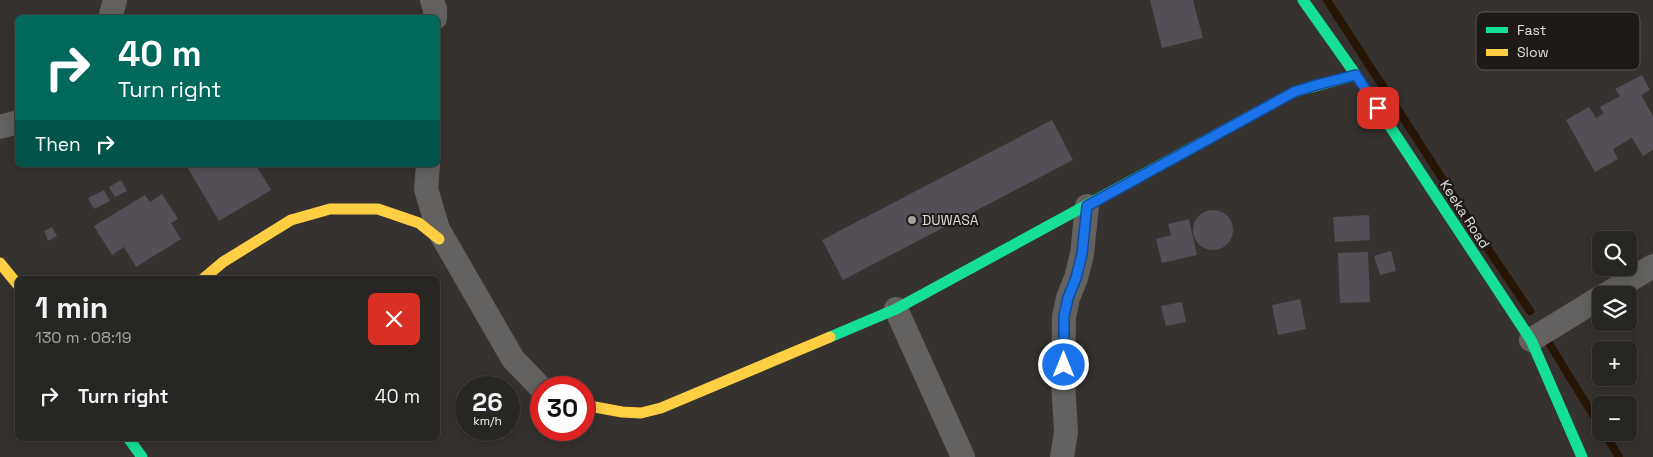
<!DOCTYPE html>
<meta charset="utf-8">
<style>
:root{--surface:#282623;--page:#343230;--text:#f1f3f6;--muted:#a5a5a6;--line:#444341}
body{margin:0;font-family:"Space Grotesk",sans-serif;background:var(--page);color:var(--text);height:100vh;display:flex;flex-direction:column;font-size:19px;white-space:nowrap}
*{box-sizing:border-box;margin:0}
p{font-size:16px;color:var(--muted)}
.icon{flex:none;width:28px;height:28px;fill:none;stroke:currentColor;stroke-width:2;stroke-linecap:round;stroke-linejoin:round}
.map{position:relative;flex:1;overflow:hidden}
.side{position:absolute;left:15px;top:276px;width:425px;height:165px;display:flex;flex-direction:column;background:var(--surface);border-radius:8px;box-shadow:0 2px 12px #0003,0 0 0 1px var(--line)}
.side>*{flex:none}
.guide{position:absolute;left:15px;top:15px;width:425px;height:152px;border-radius:8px;box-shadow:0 2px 12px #0003,0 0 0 1px var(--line);background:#00695c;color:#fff;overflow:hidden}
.buttons{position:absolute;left:1592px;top:231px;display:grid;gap:10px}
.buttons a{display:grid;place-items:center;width:45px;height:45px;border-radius:8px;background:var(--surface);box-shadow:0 2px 12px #0003,0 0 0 1px var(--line);font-size:25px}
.speed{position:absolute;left:455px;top:376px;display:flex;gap:10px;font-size:25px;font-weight:700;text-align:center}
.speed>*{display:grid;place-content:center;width:65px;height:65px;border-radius:50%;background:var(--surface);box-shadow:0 2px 12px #0003,0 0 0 1px var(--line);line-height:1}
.speed small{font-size:12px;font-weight:400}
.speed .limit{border:8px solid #d22;background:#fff;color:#111}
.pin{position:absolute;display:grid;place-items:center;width:42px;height:42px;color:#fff;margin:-21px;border-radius:10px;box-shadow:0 2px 8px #0006}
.me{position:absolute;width:55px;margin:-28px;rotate:0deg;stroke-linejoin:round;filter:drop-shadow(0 0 4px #0008)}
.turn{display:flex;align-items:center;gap:18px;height:105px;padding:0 20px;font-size:22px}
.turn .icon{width:65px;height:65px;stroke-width:2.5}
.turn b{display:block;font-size:35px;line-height:42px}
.then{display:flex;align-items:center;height:48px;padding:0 20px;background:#0003;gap:10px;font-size:19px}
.round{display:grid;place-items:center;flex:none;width:52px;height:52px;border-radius:8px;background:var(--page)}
.overview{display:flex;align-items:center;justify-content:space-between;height:85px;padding:0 20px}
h1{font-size:30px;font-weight:800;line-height:38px}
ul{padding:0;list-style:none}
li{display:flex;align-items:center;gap:15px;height:70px;padding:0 20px}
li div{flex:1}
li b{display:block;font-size:19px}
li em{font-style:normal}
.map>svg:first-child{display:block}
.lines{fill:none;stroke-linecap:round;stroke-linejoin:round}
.stream{stroke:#261404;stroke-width:8}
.building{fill:#544e56}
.street{stroke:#646261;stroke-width:24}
.fast{stroke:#16e098;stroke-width:11}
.slow{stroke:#ffcf43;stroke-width:11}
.route-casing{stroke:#114b97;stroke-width:12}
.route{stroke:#1a73e8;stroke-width:9}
.poi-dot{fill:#a4a19e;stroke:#1d1a18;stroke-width:2}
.labels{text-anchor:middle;stroke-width:4;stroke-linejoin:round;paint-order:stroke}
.street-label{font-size:14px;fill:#e0ddd9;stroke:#1d1a18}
.poi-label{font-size:14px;fill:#e0ddd9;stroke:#1d1a18;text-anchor:start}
.key{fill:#1d1a18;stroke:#585452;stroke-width:1}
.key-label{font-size:14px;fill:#e0ddd9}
</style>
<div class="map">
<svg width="1653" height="457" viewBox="0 0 1653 457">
<rect width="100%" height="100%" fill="#35322f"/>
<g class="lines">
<g class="stream">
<polyline points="1327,0 1482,240 1530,311"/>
<polyline points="1544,335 1601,428"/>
<polyline points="1604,432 1619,457"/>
</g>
</g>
<g class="building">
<polygon points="1150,0 1193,0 1203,38 1162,48"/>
<polygon points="1642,75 1650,90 1641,95 1653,116 1653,150 1643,156 1632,138 1613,149 1618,159 1595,172 1566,120 1589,107 1596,118 1604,113 1600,107 1620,96 1615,89"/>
<polygon points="1052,120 1073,160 843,280 822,240"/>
<polygon points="186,165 256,165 271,190 219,221"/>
<polygon points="121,180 127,191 115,197 109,187"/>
<polygon points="104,190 110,201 94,209 88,198"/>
<polygon points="162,194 178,219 171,223 181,239 136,267 124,247 112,255 94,226 145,195 150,202"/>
<circle cx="1213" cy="230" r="20"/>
<polygon points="1369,215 1370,240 1335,242 1333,217"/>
<polygon points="1189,219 1197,255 1162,263 1156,239 1171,235 1168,224"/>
<polygon points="52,227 57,236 48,241 44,231"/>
<polygon points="1391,251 1396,271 1380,275 1374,256"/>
<polygon points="1368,252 1370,302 1340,303 1338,253"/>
<polygon points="1300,299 1306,329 1278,335 1272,305"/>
<polygon points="1182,302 1186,322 1166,326 1161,306"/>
</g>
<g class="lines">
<g class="street">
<polyline points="432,0 435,9 435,18"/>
<polyline points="110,18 115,0"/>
<polyline points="0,127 18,122"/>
<polyline points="428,165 426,189 438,229 513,359 541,388"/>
<polyline points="1605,295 1653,266"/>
<polyline points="896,309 963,457"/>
<polyline points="1531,340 1601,297"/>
<polyline points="1062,457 1066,432 1063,381 1064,317 1068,298 1076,278 1082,254 1087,206"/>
</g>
<g class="fast">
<polyline points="1303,0 1356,75 1531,340 1582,457"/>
<polyline points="830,337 896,309 1294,92 1356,75"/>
<polyline points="129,439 142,457"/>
</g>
<g class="slow">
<polyline points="0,263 18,285"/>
<polyline points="203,279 223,262 291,220 330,209 378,209 419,223 439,239"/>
<polyline points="584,405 622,412 641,413 661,408 830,337"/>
</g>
</g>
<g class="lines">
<g class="route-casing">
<polyline id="route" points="1064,365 1064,316 1068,298 1076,278 1082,254 1087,206 1294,92 1316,85 1356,75 1378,108"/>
</g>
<use href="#route" class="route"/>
</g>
<circle class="poi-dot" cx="912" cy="220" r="5"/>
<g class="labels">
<g class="street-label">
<text transform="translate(1465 214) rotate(57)" y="5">Keeka Road</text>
</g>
<g class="poi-label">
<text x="922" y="225">DUWASA</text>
</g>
</g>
<rect x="1476" y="12" width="164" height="58" rx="8" class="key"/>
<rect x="1486" y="27" width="22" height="6" fill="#16e098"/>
<rect x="1486" y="49" width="22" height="7" fill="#ffcf43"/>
<g class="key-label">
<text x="1517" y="35">Fast</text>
<text x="1517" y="57">Slow</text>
</g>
</svg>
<div class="buttons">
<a><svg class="icon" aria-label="search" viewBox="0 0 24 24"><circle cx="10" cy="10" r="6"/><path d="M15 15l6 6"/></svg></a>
<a><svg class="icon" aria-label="layers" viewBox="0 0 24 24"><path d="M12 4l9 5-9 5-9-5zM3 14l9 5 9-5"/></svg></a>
<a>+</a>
<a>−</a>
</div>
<div class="speed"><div>26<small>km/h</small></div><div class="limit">30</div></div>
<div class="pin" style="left:1378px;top:108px;background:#d93025"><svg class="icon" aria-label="arrive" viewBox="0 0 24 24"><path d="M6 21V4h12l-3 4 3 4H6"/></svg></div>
<svg class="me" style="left:1064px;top:365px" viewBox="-20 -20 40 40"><circle r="17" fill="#1a73e8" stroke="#fff" stroke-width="3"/><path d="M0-11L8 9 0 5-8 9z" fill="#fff"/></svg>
<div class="guide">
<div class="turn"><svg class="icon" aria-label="right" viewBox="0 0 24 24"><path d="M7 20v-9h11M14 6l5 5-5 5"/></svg><div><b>40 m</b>Turn right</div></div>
<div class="then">Then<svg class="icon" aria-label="right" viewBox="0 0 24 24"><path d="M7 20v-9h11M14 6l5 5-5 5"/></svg></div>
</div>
<section class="side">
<div class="overview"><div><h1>1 min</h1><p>130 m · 08:19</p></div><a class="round" style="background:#d93025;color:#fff"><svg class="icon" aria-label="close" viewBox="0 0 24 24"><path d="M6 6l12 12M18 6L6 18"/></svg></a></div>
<ul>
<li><svg class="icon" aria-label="right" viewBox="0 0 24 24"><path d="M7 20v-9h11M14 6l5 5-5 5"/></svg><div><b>Turn right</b></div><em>40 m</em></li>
</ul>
</section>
</div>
